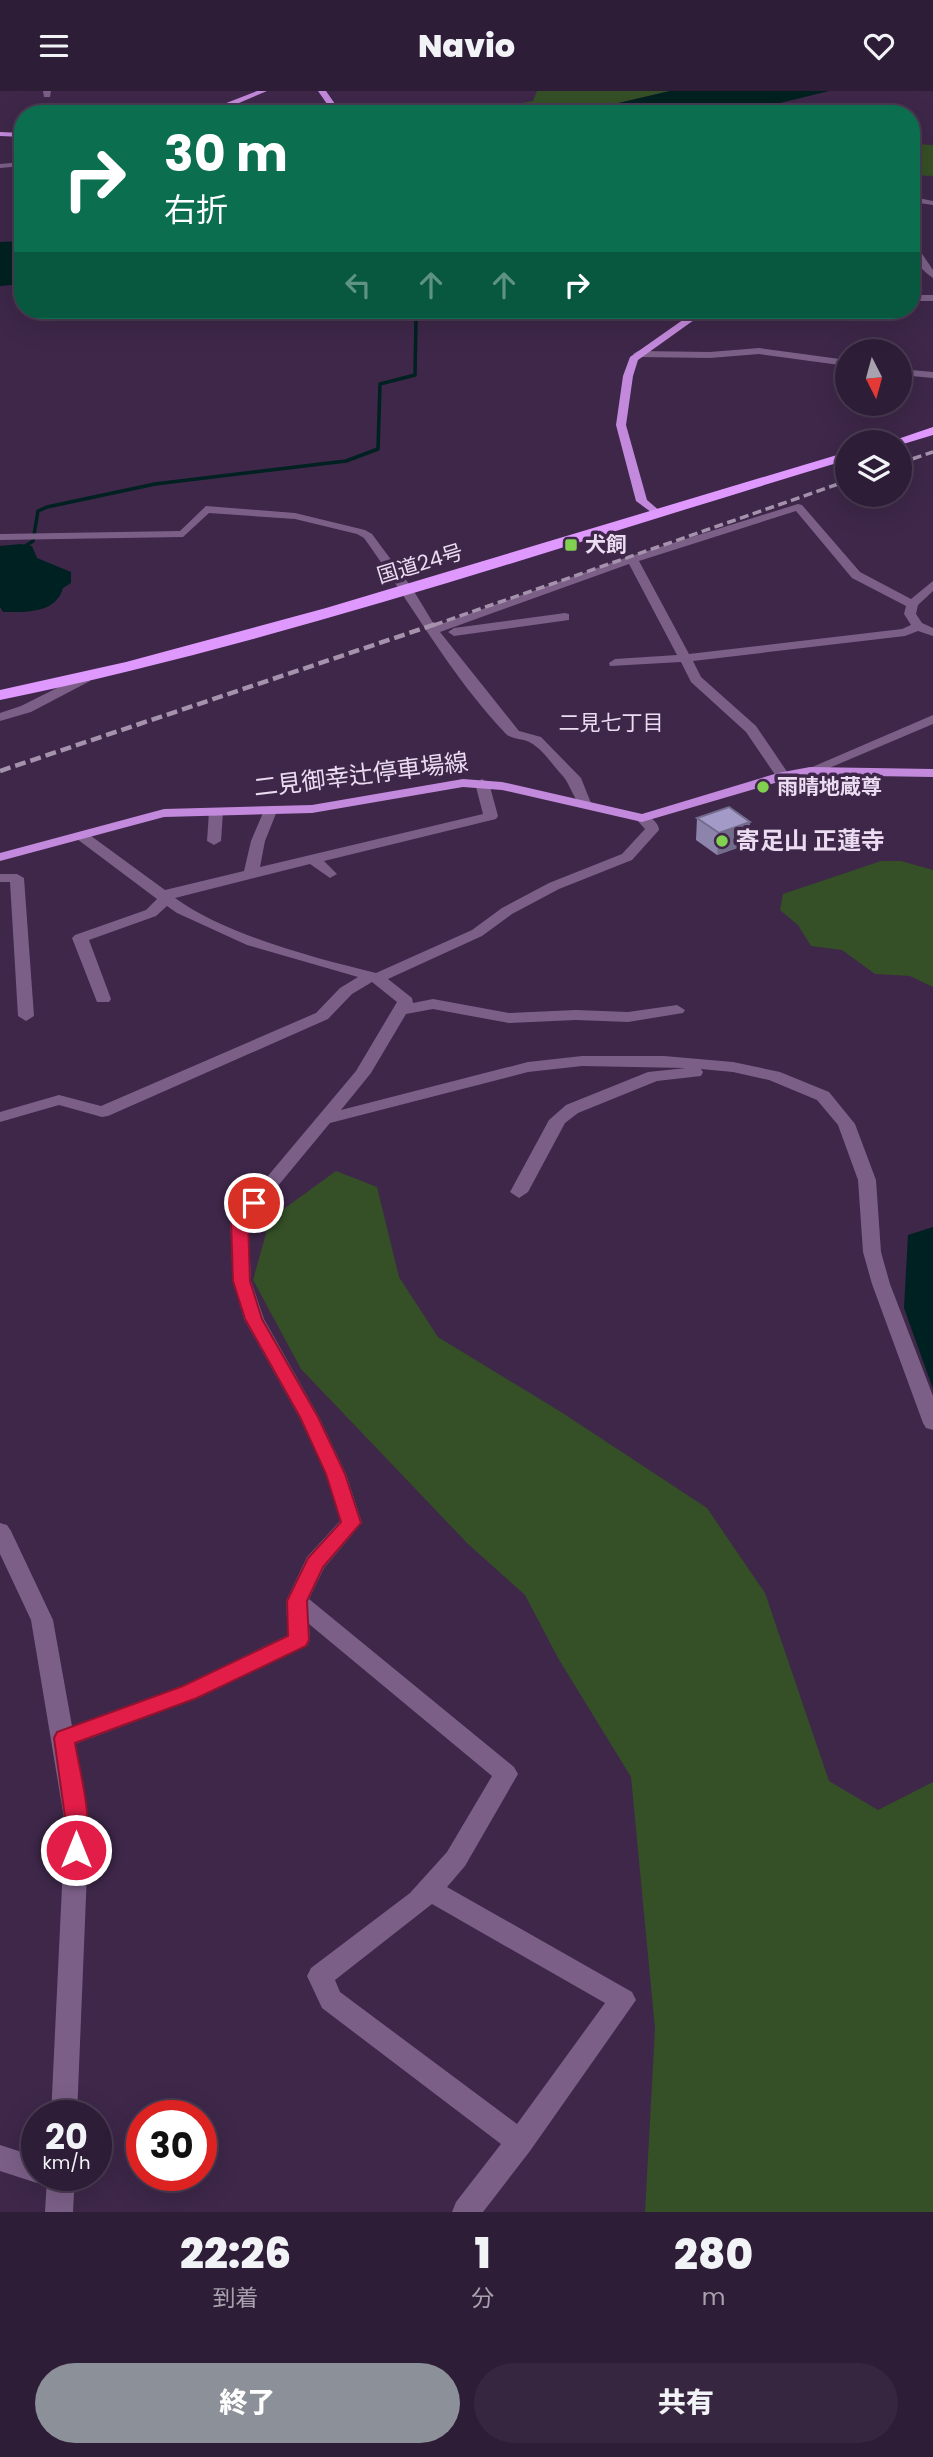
<!DOCTYPE html>
<html lang="ja">
<meta charset="utf-8">
<style>
:root{--surface:#2e1d37;--page:#36263f;--text:#f1f3f6;--muted:#a7a2ad;--line:#493b52;--accent:#8c9099}
body{margin:0;font-family:Poppins,"Noto Sans JP",sans-serif;background:var(--page);color:var(--text);height:100vh;display:flex;flex-direction:column;font-size:26px;white-space:nowrap}
*{box-sizing:border-box;margin:0}
p{font-size:23px;color:var(--muted)}
.icon{flex:none;width:38px;height:38px;fill:none;stroke:currentColor;stroke-width:2;stroke-linecap:round;stroke-linejoin:round}
.map{position:relative;height:2121px;overflow:hidden}
.sheet{display:flex;flex-direction:column;background:var(--surface);flex:1}
.sheet>*{flex:none}
.guide{position:absolute;left:14px;top:14px;width:906px;height:214px;border-radius:28px;box-shadow:0 7px 28px #0002,0 0 0 2px var(--line);background:#0b6e4f;color:#fff;overflow:hidden}
.needle{width:46px;rotate:174deg}
.tools{position:absolute;left:835px;top:248px;display:grid;gap:14px}
.tools a{display:grid;place-items:center;width:77px;height:77px;border-radius:50%;background:var(--surface);box-shadow:0 7px 28px #0002,0 0 0 2px var(--line);font-size:35px}
.speed{position:absolute;left:21px;top:2009px;display:flex;gap:14px;font-size:35px;font-weight:700;text-align:center}
.speed>*{display:grid;place-content:center;width:91px;height:91px;border-radius:50%;background:var(--surface);box-shadow:0 7px 28px #0002,0 0 0 2px var(--line);line-height:1}
.speed small{font-size:18px;font-weight:400}
.speed .limit{border:10px solid #d22;background:#fff;color:#111}
.pin{position:absolute;display:grid;place-items:center;width:60px;height:60px;color:#fff;margin:-30px;border:4px solid #fff;border-radius:50%;box-shadow:0 2px 7px #0007}
.me{position:absolute;width:77px;margin:-38px;rotate:0deg;stroke-linejoin:round;filter:drop-shadow(0 0 5px #0008)}
.turn{display:flex;align-items:center;gap:24px;height:147px;padding:0 35px;font-size:32px}
.turn .icon{width:91px;height:91px;stroke-width:2.5}
.turn b{display:block;font-size:49px;line-height:60px}
.lanes{display:flex;align-items:center;height:66px;padding:0 35px;background:#0003;justify-content:center;gap:35px;direction:ltr}
.lanes .off{opacity:.35}
.eta{display:flex;justify-content:space-evenly;align-items:center;height:119px;text-align:center}
.eta b{font-size:42px;font-weight:800;line-height:49px}
.primary-button{display:flex;gap:14px;margin-top:auto;padding:14px 35px}
.primary-button a{flex:1;height:80px;border-radius:42px;background:var(--accent);color:#fff;font-size:28px;font-weight:800;line-height:80px;text-align:center}
.primary-button a+a{background:var(--page);color:var(--text)}
header{display:flex;justify-content:space-between;align-items:center;height:91px;padding:0 35px;background:var(--surface);font-size:32px;font-weight:800}
.map>svg:first-child{display:block}
.green{fill:#355026}
.water{fill:#002121}
.lines{fill:none;stroke-linecap:round;stroke-linejoin:round}
.stream-far1{stroke:#002121;stroke-width:2.5}
.stream{stroke:#002121;stroke-width:3.5}
.minor{fill:#7b5f87;fill-rule:evenodd}
.major{fill:#c389dc;fill-rule:evenodd}
.highway{fill:#df99fe;fill-rule:evenodd}
.rail-far1{stroke:#a592ad;stroke-width:3.5;stroke-dasharray:9 4.5;stroke-linecap:butt}
.rail{stroke:#a592ad;stroke-width:4.5;stroke-dasharray:11 5;stroke-linecap:butt}
.wall{fill:#8d84ab}
.shaded-wall{fill:#736c8b}
.building{fill:#a49ac7;stroke:#736c8b;stroke-width:2}
.route{fill:#e11d48;stroke:#92132f;stroke-width:2}
.poi-dot{fill:#82d04f;stroke:#3e2749;stroke-width:2.5}
.labels{text-anchor:middle;stroke-width:7;stroke-linejoin:round;paint-order:stroke}
.far-poi-label{font-size:21px;font-weight:bold;fill:#ebdcf2;stroke:#3e2749;text-anchor:start}
.far-street-label{font-size:21px;fill:#ebdcf2;stroke:#3e2749}
.far-neighbourhood-label{font-size:21px;fill:#ebdcf2;stroke:#3e2749}
.street-label{font-size:24px;fill:#ebdcf2;stroke:#3e2749}
.poi-label{font-size:24px;font-weight:bold;fill:#ebdcf2;stroke:#3e2749;text-anchor:start}
</style>
<header><svg class="icon" aria-label="menu" viewBox="0 0 24 24"><path d="M4 6h16M4 12h16M4 18h16"/></svg>Navio<svg class="icon" aria-label="heart" viewBox="0 0 24 24"><path d="M12 20l-8-8c-3-5 5-10 8-4 3-6 11-1 8 4z"/></svg></header>
<div class="map">
<svg width="933" height="2121" viewBox="0 0 933 2121">
<rect width="100%" height="100%" fill="#3e2749"/>
<g class="green">
<polygon points="537,0 670,0 571,23 484,23 486,18 533,10"/>
<polygon points="912,53 933,54 933,85 912,84"/>
<polygon points="881,770 901,770 933,779 933,896 910,885 875,883 842,859 811,855 798,834 780,819 783,803"/>
<polygon points="336,1080 377,1096 399,1186 438,1246 561,1321 707,1417 765,1502 829,1690 878,1719 933,1691 933,2121 645,2121 655,1938 631,1686 558,1567 525,1504 468,1453 301,1278 253,1189 270,1128"/>
</g>
<g class="water">
<polygon points="670,0 829,0 735,23 571,23"/>
<polygon points="23,150 23,193 0,195 0,151"/>
<path d="M21 453 32 455 37 467 71 481V492L63 497C56 523 25 521 3 521L0 516V455Z"/>
<polygon points="933,1136 933,1298 904,1217 908,1144"/>
</g>
<g class="lines">
<polyline class="stream-far1" points="416,232 416,219"/>
<polyline class="stream" points="21,458 33,450 38,420 47,416 155,393 346,370 378,358 380,293 415,284 416,230"/>
<g class="minor">
<polygon points="43,0 51,0 50,6 44,6"/>
<polygon points="217,16 299,21 303,23 220,20 220,23 212,23"/>
<polygon points="23,71 23,75 0,77 0,73"/>
<polygon points="918,107 933,110 933,114 919,112 912,114 912,109"/>
<path d="M912 148 933 179V187C919 178 911 165 912 148Z"/>
<rect x="912" y="204" width="21" height="6"/>
<polygon points="759,257 847,269 847,275 759,263 710,267 638,266 633,263 638,260 710,261"/>
<polygon points="900,278 933,281 933,287 900,284"/>
<path d="M798 413 802 414 860 481 911 508 933 490V500L918 514 916 523 922 532 933 537V545L918 540 905 545 693 570 701 586 756 635 790 685 788 688H778L746 641 691 591 681 571 610 575 609 572 615 568 677 564 629 473 440 541 519 640 541 646 581 687 591 712 584 716C575 714 570 691 561 683 552 673 542 658 531 652 523 647 513 649 506 643 450 584 411 512 364 447L357 443 295 428 209 422 183 446 0 449V443L180 440 206 415 295 422 365 439 372 443 412 497 435 535 628 466ZM796 420 852 487 906 515 904 523 911 534 902 538 689 563 639 470Z"/>
<polygon points="565,522 569,523 569,529 454,545 448,541 454,537"/>
<polygon points="85,583 91,587 90,590 31,621 0,630 0,622 21,615"/>
<polygon points="933,624 933,633 815,683 810,684 803,680"/>
<path d="M482 688 489 692 498 725 496 728 324 770 337 783 330 787 310 773 175 807C226 844 314 867 376 882L472 839 502 817 549 792 622 763 645 738 635 727 642 723C649 725 659 731 659 739L632 769 559 798 512 823 482 845 388 888 412 907 413 912 433 908 509 922 576 919 628 921 677 914 685 919 683 922 628 931 576 929 509 932 433 918 406 923 371 982 341 1019 528 971 582 965H664L733 971 780 981 829 1001 855 1033 876 1089 881 1161 890 1193 933 1305V1339L926 1337 923 1332 872 1193 863 1161 858 1089 838 1034 817 1009 769 989 733 981 701 978 703 981 701 985 657 990 578 1022 565 1032 528 1101 519 1107 510 1101 549 1029 566 1014 648 981 686 977 582 975 528 981 330 1032 248 1131 251 1190 264 1228 319 1326 346 1383 362 1432 324 1477 309 1508 514 1676 518 1683 465 1775 447 1796 632 1901 636 1909 530 2060 483 2121H452L456 2111 501 2053 322 1917 307 1885 311 1877 410 1802 447 1761 492 1685 309 1533 310 1549 307 1555 198 1607 75 1653 89 1733 77 2025H51L65 1733 31 1529 0 1463V1432L7 1434 11 1440 53 1529 72 1635 182 1595 288 1544 286 1510 307 1466 340 1430 326 1383 299 1326 244 1228 233 1190 230 1130 356 980 397 911 372 891 352 903 328 928 108 1025 102 1026 59 1014 0 1031V1021L59 1004 101 1015 316 922 340 897 358 886 247 854 177 822 167 815 156 825 89 849 111 908 109 911H97L72 847 75 844 146 819 157 808 77 748 75 745 77 742H87L165 799 244 780 251 750 265 717 270 716 277 720 265 750 260 776 483 723 475 692ZM432 1813 605 1912 517 2033 340 1901 335 1889Z"/>
<polygon points="216,717 223,721 221,750 214,754 207,750 209,721"/>
<polygon points="0,783 17,783 24,787 34,925 26,930 18,925 10,791 0,791"/>
<polygon points="0,2054 37,2066 37,2084 75,2084 73,2121 45,2121 47,2087 37,2092 0,2080"/>
</g>
<g class="major">
<polygon points="257,0 267,0 220,20 177,23 216,16"/>
<polygon points="318,0 326,0 342,23 334,23"/>
<polygon points="0,41 23,42 23,46 0,45"/>
<polygon points="697,219 708,219 638,269 633,285 626,334 647,409 661,421 655,424 636,410 616,334 623,285 630,266"/>
<polygon points="810,676 933,678 933,686 810,684 785,689 642,731 502,699 463,696 312,722 164,726 0,770 0,762 164,718 312,714 463,688 502,691 642,723 778,682"/>
</g>
<g class="highway">
<polygon points="933,336 933,344 900,354 886,352"/>
<path d="M847 361V369C566 453 287 550 0 609V599L126 571 326 517Z"/>
</g>
<g class="rail-far1">
<polyline points="900,372 933,361"/>
<polyline points="434,534 847,390"/>
</g>
<polyline class="rail" points="0,680 439,532"/>
</g>
<polygon class="wall" points="697,727 750,731 749,753 717,764 696,749"/>
<polygon class="shaded-wall" points="750,731 749,753 717,764 719,742"/>
<polygon class="building" points="729,716 750,731 719,742 697,727"/>
<path class="route" d="M254 1107 262 1112 248 1130 250 1190 262 1228 318 1326 345 1383 361 1432 323 1476 307 1510 309 1549 306 1555 197 1607 75 1652C80 1681 96 1739 83 1766L76 1769 68 1766 65 1759 66 1733 54 1647 57 1641 183 1595 288 1545 287 1510 308 1467 341 1431 326 1383 300 1326 245 1228 233 1190 231 1130 248 1108Z"/>
<g class="poi-dot">
<rect x="564" y="447" width="14" height="14" rx="3.5"/>
<circle cx="763" cy="696" r="7"/>
<circle cx="722" cy="750" r="7"/>
</g>
<g class="labels">
<g class="far-poi-label">
<text x="585" y="461">犬飼</text>
<text x="777" y="703">雨晴地蔵尊</text>
</g>
<g class="far-street-label">
<text transform="translate(420 473) rotate(-17)" y="7">国道24号</text>
</g>
<g class="far-neighbourhood-label">
<text x="611" y="639">二見七丁目</text>
</g>
<g class="street-label">
<text transform="translate(361 684) rotate(-7)" y="8">二見御幸辻停車場線</text>
</g>
<g class="poi-label">
<text x="736" y="758">寄足山 正蓮寺</text>
</g>
</g>
</svg>
<div class="tools">
<a><svg class="needle" viewBox="-14 -14 28 28"><path d="M0-13l5 13h-10z" fill="#e53935"/><path d="M0 13l5-13h-10z" fill="#a7a2ad"/></svg></a>
<a><svg class="icon" aria-label="layers" viewBox="0 0 24 24"><path d="M12 4l9 5-9 5-9-5zM3 14l9 5 9-5"/></svg></a>
</div>
<div class="speed"><div>20<small>km/h</small></div><div class="limit">30</div></div>
<div class="pin" style="left:254px;top:1112px;background:#d93025"><svg class="icon" aria-label="arrive" viewBox="0 0 24 24"><path d="M6 21V4h12l-3 4 3 4H6"/></svg></div>
<svg class="me" style="left:76px;top:1759px" viewBox="-20 -20 40 40"><circle r="17" fill="#e11d48" stroke="#fff" stroke-width="3"/><path d="M0-11L8 9 0 5-8 9z" fill="#fff"/></svg>
<div class="guide">
<div class="turn"><svg class="icon" aria-label="right" viewBox="0 0 24 24"><path d="M7 20v-9h11M14 6l5 5-5 5"/></svg><div><b>30 m</b>右折</div></div>
<div class="lanes"><svg class="icon off" aria-label="left" viewBox="0 0 24 24"><path d="M17 20v-9H6M10 6l-5 5 5 5"/></svg><svg class="icon off" aria-label="ahead" viewBox="0 0 24 24"><path d="M12 20V5M6 11l6-6 6 6"/></svg><svg class="icon off" aria-label="ahead" viewBox="0 0 24 24"><path d="M12 20V5M6 11l6-6 6 6"/></svg><svg class="icon" aria-label="right" viewBox="0 0 24 24"><path d="M7 20v-9h11M14 6l5 5-5 5"/></svg></div>
</div>
</div>
<section class="sheet">
<div class="eta">
<div><b>22:26</b><p>到着</p></div>
<div><b>1</b><p>分</p></div>
<div><b>280</b><p>m</p></div>
</div>
<div class="primary-button"><a>終了</a><a>共有</a></div>
</section>
